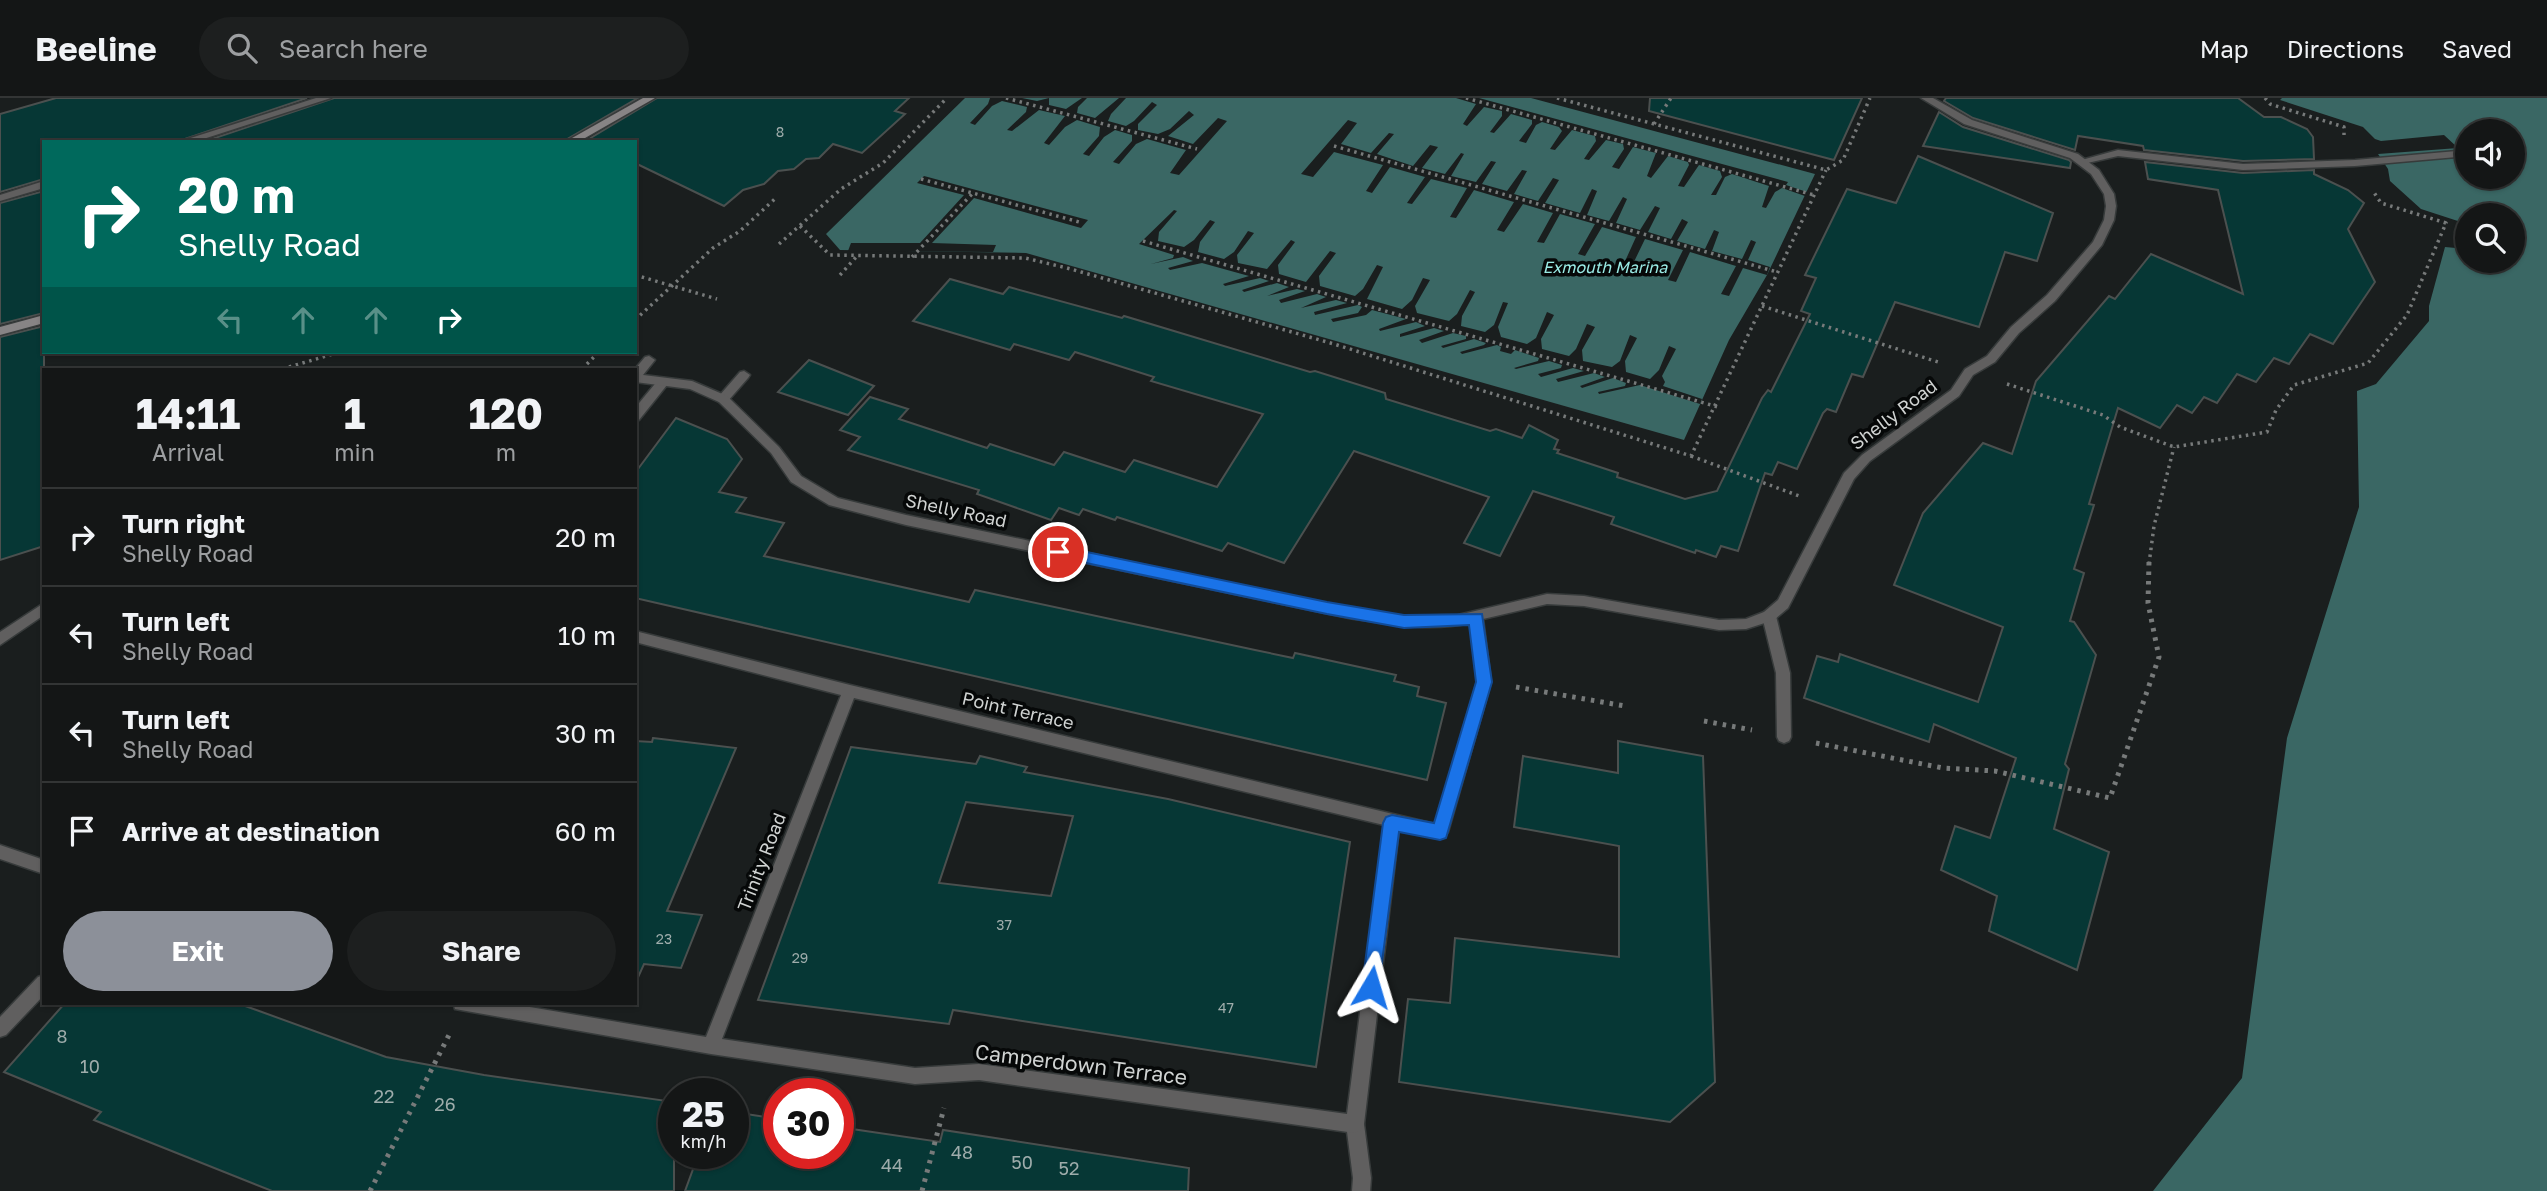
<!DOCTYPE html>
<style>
:root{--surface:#141616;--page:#1d1f1f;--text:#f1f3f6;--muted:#9d9fa1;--line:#333535;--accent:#8c9099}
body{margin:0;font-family:"Golos Text",sans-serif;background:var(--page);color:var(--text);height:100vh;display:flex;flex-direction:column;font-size:26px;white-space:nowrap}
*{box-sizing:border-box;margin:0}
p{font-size:23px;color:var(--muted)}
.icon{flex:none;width:38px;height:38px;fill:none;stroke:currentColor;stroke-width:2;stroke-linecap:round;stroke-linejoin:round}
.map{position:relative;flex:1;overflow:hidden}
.drawer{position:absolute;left:42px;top:270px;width:595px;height:637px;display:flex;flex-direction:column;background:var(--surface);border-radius:0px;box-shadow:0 2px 5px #0004,0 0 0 2px var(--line)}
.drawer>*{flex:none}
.guide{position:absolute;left:42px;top:42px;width:595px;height:214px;border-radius:0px;box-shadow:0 2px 5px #0004,0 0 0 2px var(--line);background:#00695c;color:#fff;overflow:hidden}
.buttons{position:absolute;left:2455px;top:21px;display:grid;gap:14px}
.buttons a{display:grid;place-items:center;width:70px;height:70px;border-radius:50%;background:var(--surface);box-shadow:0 2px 5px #0004,0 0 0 2px var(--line);font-size:35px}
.speed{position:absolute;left:658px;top:980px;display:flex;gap:14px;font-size:35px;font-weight:700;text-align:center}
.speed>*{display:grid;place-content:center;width:91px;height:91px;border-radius:50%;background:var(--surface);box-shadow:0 2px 5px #0004,0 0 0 2px var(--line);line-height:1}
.speed small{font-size:18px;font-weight:400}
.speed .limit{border:10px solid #d22;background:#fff;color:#111}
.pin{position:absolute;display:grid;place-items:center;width:60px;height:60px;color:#fff;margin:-30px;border:4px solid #fff;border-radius:50%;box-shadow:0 2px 7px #0007}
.me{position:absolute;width:77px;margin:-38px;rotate:7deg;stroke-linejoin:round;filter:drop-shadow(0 0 5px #0008)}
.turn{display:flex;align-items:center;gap:24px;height:147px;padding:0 21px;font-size:32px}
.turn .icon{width:91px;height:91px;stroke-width:2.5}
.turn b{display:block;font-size:49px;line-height:60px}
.lanes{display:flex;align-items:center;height:66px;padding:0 21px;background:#0003;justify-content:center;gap:35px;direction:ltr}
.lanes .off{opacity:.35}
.eta{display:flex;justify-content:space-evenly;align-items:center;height:119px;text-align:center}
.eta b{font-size:42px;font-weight:700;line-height:49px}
.button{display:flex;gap:14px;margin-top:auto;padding:14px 21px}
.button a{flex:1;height:80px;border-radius:42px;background:var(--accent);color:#fff;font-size:28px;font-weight:700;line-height:80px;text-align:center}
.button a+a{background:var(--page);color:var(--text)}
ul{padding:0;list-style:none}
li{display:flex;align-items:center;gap:21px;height:98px;padding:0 21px;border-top:2px solid var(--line)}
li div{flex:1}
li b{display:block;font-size:26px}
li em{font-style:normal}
header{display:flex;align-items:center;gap:42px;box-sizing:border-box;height:98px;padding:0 35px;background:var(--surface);border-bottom:2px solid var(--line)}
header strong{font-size:33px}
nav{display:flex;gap:38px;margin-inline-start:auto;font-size:24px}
.search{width:490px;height:63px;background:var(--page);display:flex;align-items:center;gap:18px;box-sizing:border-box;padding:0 24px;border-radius:38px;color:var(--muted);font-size:26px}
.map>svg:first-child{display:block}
.water{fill:#3a6764;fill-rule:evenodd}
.pier{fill:#1a1e1e}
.building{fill:#063735;stroke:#4b504f;stroke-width:2;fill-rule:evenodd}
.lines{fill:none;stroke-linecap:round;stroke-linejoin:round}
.lane-casing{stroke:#373b3b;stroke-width:3}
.street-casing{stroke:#373b3b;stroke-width:3}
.secondary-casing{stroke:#373b3b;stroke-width:3}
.path-far1{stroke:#777a7a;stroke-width:3.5;stroke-dasharray:2.5 4.5;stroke-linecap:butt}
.path{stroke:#777a7a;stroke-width:5;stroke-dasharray:3.5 6;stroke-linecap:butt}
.lane{fill:#605f5f;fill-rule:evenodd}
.street{fill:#605f5f;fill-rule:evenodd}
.secondary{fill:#878485;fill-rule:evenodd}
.route{fill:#1a73e8;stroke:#114b97;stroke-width:2}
.labels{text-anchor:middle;stroke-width:7;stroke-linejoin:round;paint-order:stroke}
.number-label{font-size:14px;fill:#9eacab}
.far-water-label{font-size:16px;font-style:italic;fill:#9aebe5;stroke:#060808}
.street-label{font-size:18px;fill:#d0d3d2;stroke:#060808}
.near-number-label{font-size:18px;fill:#9eacab}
.near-street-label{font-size:21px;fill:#d0d3d2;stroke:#060808}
</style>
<header>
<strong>Beeline</strong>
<div class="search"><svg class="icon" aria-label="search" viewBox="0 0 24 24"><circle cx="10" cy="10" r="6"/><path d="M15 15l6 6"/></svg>Search here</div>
<nav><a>Map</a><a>Directions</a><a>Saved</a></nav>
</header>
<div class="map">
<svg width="2547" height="1093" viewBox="0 0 2547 1093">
<rect width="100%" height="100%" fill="#1a1e1e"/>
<g class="water">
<polygon points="965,0 1531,0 1815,76 1767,177 1729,242 1684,342 1026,155 840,152 826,136"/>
<path d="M2282 0H2547V1093H2153L2242 980 2287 640 2359 409 2357 293 2376 286 2429 223V208L2445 149 2467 151 2468 163H2513V117H2468L2467 126 2421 111 2390 83 2388 71 2378 56 2458 50 2444 37 2381 43 2375 41 2363 29 2280 2ZM2468 33H2513V79H2468Z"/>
</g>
<g class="pier">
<polygon points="990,0 1022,0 1037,3 1049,0 1049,7 1066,11 1082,0 1087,0 1078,9 1077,15 1095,20 1119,0 1126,0 1111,16 1108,23 1126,28 1134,23 1152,4 1157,7 1138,26 1138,32 1158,36 1170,31 1189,13 1194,17 1168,38 1193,46 1218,20 1227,23 1179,77 1170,75 1186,52 1147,41 1136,46 1119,66 1113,64 1132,43 1132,37 1115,32 1104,39 1089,58 1083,56 1099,38 1100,29 1077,22 1065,29 1049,47 1044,45 1065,18 1039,12 1012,33 1007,32 1026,14 1027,9 1002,3 992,8 975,27 970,25 988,6"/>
<polygon points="1456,0 1479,0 1788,84 1786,87 1807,94 1805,98 1782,90 1775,94 1766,110 1762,109 1769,88 1732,76 1725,79 1716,97 1711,97 1722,79 1720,73 1699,67 1684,89 1678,88 1689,67 1688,64 1668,58 1651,80 1647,78 1656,55 1633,49 1619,71 1612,69 1624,51 1623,46 1606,42 1589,62 1584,61 1596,43 1595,38 1572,32 1555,52 1550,51 1562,33 1559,29 1542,24 1536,27 1526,45 1519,43 1532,26 1532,22 1511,16 1494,35 1490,34 1502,18 1502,13 1484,9 1467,28 1463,26 1476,6"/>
<polygon points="1348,22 1357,25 1341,46 1371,55 1389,35 1394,36 1377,56 1413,68 1430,47 1438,49 1422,70 1445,76 1461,55 1464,56 1451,78 1476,84 1491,63 1496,64 1482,86 1507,93 1522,72 1527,73 1514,96 1538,103 1553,80 1559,82 1545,105 1580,115 1592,91 1597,93 1587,117 1609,123 1623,99 1627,101 1616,125 1640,132 1655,108 1660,110 1648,134 1671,141 1682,121 1688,124 1677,143 1705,151 1714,132 1719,134 1712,153 1742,161 1751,142 1756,144 1748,162 1770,169 1767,177 1743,170 1729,198 1721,196 1736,168 1690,154 1676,184 1668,182 1683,152 1645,141 1630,172 1622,170 1636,139 1602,129 1585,158 1578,156 1595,126 1560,116 1544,145 1537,144 1553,115 1523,106 1504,134 1497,132 1514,104 1474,92 1456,120 1450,119 1467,90 1431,81 1412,106 1407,105 1425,79 1390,69 1372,95 1366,93 1383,67 1334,54 1313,79 1301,76"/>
<polygon points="924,78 1088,122 1081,130 974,100 932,145 996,147 993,154 848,153 851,145 920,145 964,97 917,85"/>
<polygon points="1174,112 1177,113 1159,134 1158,143 1184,149 1194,142 1210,122 1215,124 1200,144 1198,154 1224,161 1234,154 1248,133 1254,135 1237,157 1238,165 1267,171 1291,142 1295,144 1278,167 1279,176 1306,184 1330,153 1336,155 1319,178 1320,188 1355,198 1363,191 1377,167 1383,169 1367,201 1402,211 1412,202 1423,180 1430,182 1415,208 1417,215 1449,223 1457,216 1470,192 1475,194 1462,218 1461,228 1485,234 1494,227 1503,204 1508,205 1498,229 1501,239 1527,246 1536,240 1547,214 1554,217 1541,241 1542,251 1569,258 1576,251 1587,226 1595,229 1582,252 1583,263 1612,269 1620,263 1630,237 1637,240 1625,263 1626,274 1650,281 1659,272 1669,248 1676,251 1662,278 1665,284 1663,288 1702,301 1700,306 1640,287 1599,296 1598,294 1625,288 1626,285 1613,280 1582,290 1580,288 1605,279 1594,275 1558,284 1556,281 1584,273 1573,270 1541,279 1538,276 1561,270 1562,267 1549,263 1516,271 1514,270 1538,263 1539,260 1515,252 1511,256 1500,253 1501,249 1497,247 1462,256 1460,254 1484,247 1486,245 1474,241 1443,250 1441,248 1466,241 1466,238 1453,235 1422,245 1419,242 1444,233 1434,230 1400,239 1400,236 1425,228 1416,224 1380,233 1379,231 1406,221 1372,212 1366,217 1333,224 1331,221 1358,215 1362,209 1358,207 1315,217 1314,214 1347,205 1336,202 1301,210 1326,199 1317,196 1281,205 1279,202 1305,193 1297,191 1267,198 1289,189 1277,185 1244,194 1242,192 1269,183 1260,180 1225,188 1223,186 1249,178 1202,165 1170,172 1168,170 1193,163 1183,159 1151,166 1173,160 1174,157 1139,146"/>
</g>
<g class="building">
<polygon points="56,0 307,0 176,44 44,44 44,81 0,94 0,16"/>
<polygon points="334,0 638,0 562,44 203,44"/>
<polygon points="657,0 909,0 895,13 905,16 862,55 833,46 819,60 806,61 794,71 778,73 764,86 743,92 724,108 635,65 635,44 584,44"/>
<polygon points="1650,0 1862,0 1834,62 1649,13"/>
<polygon points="1946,0 2238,0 2264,19 2281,19 2307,31 2313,39 2314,61 2243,63 2144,52 2143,48 2078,38 2075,52 1973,20 1944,3"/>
<polygon points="1939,14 1963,29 2069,62 2071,64 2070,70 1923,48"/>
<polygon points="1918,58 2053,115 2037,163 2005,154 1979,229 1895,204 1863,279 1852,276 1836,314 1827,311 1823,315 1797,371 1778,364 1772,377 1765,375 1738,453 1721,448 1716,459 1696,452 1695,455 1611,426 1614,419 1533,393 1500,458 1464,445 1489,399 1354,353 1284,465 1228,445 1222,453 1117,419 1115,422 1083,411 1079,417 1059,410 1051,422 977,396 979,392 848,352 860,339 840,332 870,299 908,311 899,321 987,350 990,346 1054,367 1064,354 1125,374 1134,362 1217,389 1263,316 1151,283 1154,279 1075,254 1069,262 1014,246 1010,252 913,223 950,181 1003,196 1009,189 1122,220 1124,218 1310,274 1315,273 1385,295 1386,301 1490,333 1496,331 1522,340 1529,327 1558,342 1554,351 1559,352 1557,355 1618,375 1617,379 1685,401 1717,393 1762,300 1768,292 1771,294 1810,216 1801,213 1816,180 1805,177 1847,91 1896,105"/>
<polygon points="2145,64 2243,75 2314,72 2314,76 2348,92 2364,105 2348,131 2375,184 2333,246 2310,236 2289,266 2274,260 2256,284 2237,276 2217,305 2204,299 2192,315 2177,307 2160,330 2118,310 2089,406 2094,407 2074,471 2084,475 2070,523 2074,524 2096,557 2065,666 2069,671 2054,731 2109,754 2077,872 1989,833 1997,798 1941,772 1955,728 1990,740 2016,660 1934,626 1929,644 1804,600 1817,558 1838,564 1840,556 1978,604 2003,529 1894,487 1923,415 1983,345 2012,356 2036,283 2109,198 2115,201 2151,156 2243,196 2218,92 2148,81"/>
<polygon points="44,93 44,215 0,226 0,105"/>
<polygon points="44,228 44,448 0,462 0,239"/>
<polygon points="809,262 874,288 848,317 778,294"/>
<polygon points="676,320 727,341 742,361 719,394 746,400 736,414 784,425 764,458 969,504 975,492 1255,552 1293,560 1295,555 1396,577 1394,583 1419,589 1417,598 1446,605 1427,682 635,500 635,375"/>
<polygon points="653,640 736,650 667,813 702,817 681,870 644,866 635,886 635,643 652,644"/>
<polygon points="1618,643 1703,658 1715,984 1670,1024 1399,984 1408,901 1450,905 1455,840 1619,859 1619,748 1514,729 1523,658 1618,675"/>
<path d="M851 649 976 666 980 658 1027 669 1024 674 1168 701 1350 744 1316 969 953 912 949 926 758 902ZM966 704 1073 718 1051 798 939 785Z"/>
<polygon points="65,905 237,905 386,959 484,977 674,1004 674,1093 272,1093 94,1022 101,1014 4,974"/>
<polygon points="733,1014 779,1021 779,1055 838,1055 838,1029 940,1044 943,1032 1189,1070 1188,1093 685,1093 699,1055 733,1055"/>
</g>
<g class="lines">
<g class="lane-casing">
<g id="lane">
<polygon points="316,0 331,0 194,44 178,44"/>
<polygon points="2118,52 2243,66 2355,62 2468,52 2468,58 2355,68 2243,72 2118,58 2083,66 2078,63"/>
<polygon points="44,83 44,90 0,103 0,97"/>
<polygon points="649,258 655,262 639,282 635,283 635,271 645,259"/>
<polygon points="744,273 750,277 748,280 727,304 719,304 717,301 719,298 740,274"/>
<polygon points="663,280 667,281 669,284 667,287 639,322 635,323 635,310 659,281"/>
<polygon points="1769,513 1774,514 1776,518 1790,575 1791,639 1789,643 1784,645 1779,643 1777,639 1776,575 1762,518 1764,514"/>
<polygon points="44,877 44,897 6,937 0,939 0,919 38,879"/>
<polygon points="1355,1017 1361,1020 1364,1026 1371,1080 1370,1093 1352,1093 1353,1080 1346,1026 1349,1020"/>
</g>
</g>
<g class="street-casing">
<g id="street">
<path d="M1921 0H1933L1972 22 2078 56 2099 72 2114 96 2116 108 2114 122 2102 147 2055 203 2019 235 1995 264 1973 277 1959 298 1870 363 1854 381 1788 510 1774 522 1746 531 1719 532 1584 508 1547 506 1483 521 1491 584 1448 734 1445 739 1440 741 1399 731 1364 1026 1361 1032 1355 1035 979 982 915 986 711 956 455 911 453 905H506L706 939 841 597 635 544V533L850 587 1435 726 1477 584 1470 525C1430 534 1388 526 1349 520L906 427 829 407 791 384 771 355 719 304 690 291 635 284V276L692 283 727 298 779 349 801 378 838 400 906 417 1349 510 1404 518 1458 517 1547 496 1584 498 1719 522 1746 521 1764 514 1778 502 1844 375 1862 357 1951 292 1965 271 1987 258 2011 229 2047 197 2093 144 2104 122 2106 108 2104 96 2091 76 2070 60 1964 26ZM854 600 1384 727 1347 1016 979 966 915 970 722 941Z"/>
<polygon points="44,505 44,517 0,547 0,534"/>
<polygon points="0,747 44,762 44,776 0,761"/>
</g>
</g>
<g class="secondary-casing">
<g id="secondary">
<polygon points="643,0 655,0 578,44 565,44"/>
<polygon points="44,217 44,225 0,237 0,229"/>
</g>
</g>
<g class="path-far1">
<polyline points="1006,0 1197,51"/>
<polyline points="1466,0 1814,97"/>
<polyline points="1557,0 1826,72 1843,62 1870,0"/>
<polyline points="2265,0 2270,6 2344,29 2344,37"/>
<polyline points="1654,26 1671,0"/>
<polyline points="1334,48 1777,174"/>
<polyline points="921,81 1083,125"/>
<polyline points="800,128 830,157 1025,160 1067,170 1334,246 1691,358 1826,72"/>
<polyline points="1143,143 1718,309"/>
<polyline points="779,146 841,91 883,65 947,0"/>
<polyline points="912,159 972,96"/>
<polyline points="635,177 717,201"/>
<polyline points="840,177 858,157"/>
<polyline points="1762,208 1938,264"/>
<polyline points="635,222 713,150 740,133 777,99"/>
<polyline points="289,269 340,254"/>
<polyline points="582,271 599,254"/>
<polyline points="2007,286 2103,317 2120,329 2174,349 2267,334 2276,312 2294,287 2368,265 2407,217 2446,125 2381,105 2373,93"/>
<polyline points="1691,358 1802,399"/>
<polyline points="2149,466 2154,428 2174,349"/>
</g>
<g class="path">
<polyline points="1516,589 1625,608"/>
<polyline points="1704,623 1752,632"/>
<polyline points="1816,645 1943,670 1995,673 2110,700 2159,559 2148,505 2149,464"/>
<polyline points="370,1093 450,935"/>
<polyline points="922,1093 944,1010"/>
</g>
<use href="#lane" class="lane"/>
<use href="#street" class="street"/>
<use href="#secondary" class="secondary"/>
</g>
<polygon class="route" points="1058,448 1327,504 1404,517 1482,516 1492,584 1446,740 1440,742 1399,734 1378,895 1371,898 1365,895 1362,889 1383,725 1386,719 1392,717 1434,725 1476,584 1469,527 1404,530 1327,516 1053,458 1051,454 1053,450"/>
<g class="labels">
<g class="number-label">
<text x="780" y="39">8</text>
<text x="1004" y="832">37</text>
<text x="664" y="846">23</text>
<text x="800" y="865">29</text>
<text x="1226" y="915">47</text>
</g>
<g class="far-water-label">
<text x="1605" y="175">Exmouth Marina</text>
</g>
<g class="street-label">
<text transform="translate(1894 317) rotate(-37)" y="6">Shelly Road</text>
<text transform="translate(956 413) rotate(12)" y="6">Shelly Road</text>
<text transform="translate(1018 613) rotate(13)" y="6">Point Terrace</text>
<text transform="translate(762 764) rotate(-69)" y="6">Trinity Road</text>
</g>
<g class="near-number-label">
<text x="62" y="945">8</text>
<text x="90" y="975">10</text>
<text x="384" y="1005">22</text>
<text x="445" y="1013">26</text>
<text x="962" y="1061">48</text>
<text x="1022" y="1071">50</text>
<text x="892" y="1074">44</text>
<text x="1069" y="1077">52</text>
</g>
<g class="near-street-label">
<text transform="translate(1081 967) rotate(7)" y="7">Camperdown Terrace</text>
</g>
</g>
</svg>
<div class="buttons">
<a><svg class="icon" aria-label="sound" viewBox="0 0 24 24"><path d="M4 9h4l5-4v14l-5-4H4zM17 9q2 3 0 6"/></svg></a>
<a><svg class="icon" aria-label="search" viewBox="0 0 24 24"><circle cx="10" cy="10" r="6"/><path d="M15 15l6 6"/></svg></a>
</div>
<div class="speed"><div>25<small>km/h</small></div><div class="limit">30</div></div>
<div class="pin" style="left:1058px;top:454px;background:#d93025"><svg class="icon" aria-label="arrive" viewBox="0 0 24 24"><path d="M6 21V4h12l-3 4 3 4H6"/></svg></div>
<svg class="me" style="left:1371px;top:889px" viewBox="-20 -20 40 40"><path d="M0-17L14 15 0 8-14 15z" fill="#1a73e8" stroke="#fff" stroke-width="4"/></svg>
<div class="guide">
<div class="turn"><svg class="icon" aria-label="right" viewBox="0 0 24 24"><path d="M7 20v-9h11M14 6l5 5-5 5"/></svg><div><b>20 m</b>Shelly Road</div></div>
<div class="lanes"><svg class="icon off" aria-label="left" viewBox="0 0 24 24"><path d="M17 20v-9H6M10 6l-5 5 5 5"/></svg><svg class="icon off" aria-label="ahead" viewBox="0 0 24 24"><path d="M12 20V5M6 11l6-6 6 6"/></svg><svg class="icon off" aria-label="ahead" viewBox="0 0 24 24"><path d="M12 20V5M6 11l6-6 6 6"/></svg><svg class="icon" aria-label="right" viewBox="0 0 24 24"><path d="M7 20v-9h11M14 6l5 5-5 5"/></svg></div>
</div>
<section class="drawer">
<div class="eta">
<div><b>14:11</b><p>Arrival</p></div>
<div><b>1</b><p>min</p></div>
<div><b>120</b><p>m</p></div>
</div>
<ul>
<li><svg class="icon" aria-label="right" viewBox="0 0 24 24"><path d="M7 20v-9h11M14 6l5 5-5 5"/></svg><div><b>Turn right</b><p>Shelly Road</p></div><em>20 m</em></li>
<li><svg class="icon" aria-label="left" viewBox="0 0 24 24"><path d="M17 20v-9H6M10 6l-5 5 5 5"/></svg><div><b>Turn left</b><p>Shelly Road</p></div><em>10 m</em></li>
<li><svg class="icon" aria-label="left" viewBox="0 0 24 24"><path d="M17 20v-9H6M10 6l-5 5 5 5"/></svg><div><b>Turn left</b><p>Shelly Road</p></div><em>30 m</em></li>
<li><svg class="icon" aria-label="arrive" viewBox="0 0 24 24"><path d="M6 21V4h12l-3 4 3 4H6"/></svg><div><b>Arrive at destination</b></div><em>60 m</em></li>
</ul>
<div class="button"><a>Exit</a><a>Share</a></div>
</section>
</div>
